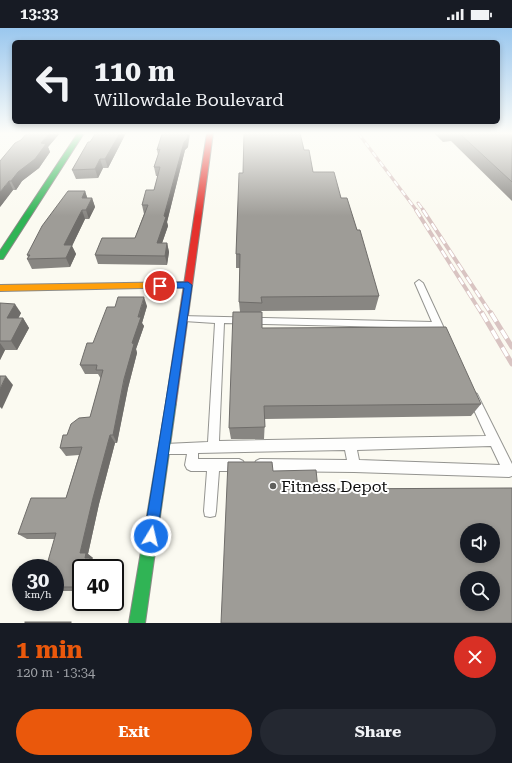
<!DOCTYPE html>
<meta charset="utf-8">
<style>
:root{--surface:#171b24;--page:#242831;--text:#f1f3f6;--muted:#9ea1a6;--accent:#ea580c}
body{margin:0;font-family:"Roboto Serif",serif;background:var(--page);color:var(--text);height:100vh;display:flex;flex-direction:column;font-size:15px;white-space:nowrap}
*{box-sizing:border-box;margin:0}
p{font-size:13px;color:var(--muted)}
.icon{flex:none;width:22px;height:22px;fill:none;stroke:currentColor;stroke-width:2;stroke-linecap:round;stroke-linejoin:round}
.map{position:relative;height:595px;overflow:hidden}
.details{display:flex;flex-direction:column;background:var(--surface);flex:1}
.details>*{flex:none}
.guide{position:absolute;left:12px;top:12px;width:488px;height:84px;border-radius:6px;box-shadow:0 2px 6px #0003;background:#171b24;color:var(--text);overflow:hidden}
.controls{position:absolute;left:460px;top:495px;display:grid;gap:8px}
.controls a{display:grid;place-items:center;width:40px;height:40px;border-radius:50%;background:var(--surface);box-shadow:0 2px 6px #0003;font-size:20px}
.speed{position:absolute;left:12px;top:531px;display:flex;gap:8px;font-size:20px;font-weight:700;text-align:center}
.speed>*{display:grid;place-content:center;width:52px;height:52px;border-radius:50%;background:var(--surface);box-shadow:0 2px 6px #0003;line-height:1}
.speed small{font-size:10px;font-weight:400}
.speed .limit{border:2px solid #111;border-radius:6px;background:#fff;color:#111}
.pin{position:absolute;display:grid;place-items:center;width:34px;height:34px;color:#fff;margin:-17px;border:2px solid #fff;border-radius:50%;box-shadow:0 1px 4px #0007}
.me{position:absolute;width:44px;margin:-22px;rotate:9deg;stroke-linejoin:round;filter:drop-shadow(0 0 3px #0008)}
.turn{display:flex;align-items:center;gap:14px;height:84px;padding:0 16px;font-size:18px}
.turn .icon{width:52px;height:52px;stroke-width:2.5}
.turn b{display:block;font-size:28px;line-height:34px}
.round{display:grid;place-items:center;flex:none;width:42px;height:42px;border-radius:21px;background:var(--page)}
.headline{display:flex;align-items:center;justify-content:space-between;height:68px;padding:0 16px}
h1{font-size:24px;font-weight:700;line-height:30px;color:var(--accent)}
.primary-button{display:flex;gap:8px;margin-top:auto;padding:8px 16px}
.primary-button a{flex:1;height:46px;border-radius:24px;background:var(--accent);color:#fff;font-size:16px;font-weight:700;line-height:46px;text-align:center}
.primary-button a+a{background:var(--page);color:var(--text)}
.status{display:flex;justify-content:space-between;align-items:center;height:28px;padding:0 20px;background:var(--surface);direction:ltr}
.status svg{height:11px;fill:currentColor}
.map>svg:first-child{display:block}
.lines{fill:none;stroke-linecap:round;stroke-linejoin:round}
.lane-casing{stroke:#949490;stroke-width:2}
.fast-casing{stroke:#8b8a86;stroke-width:2}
.slow-casing{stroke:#8b8a86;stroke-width:2}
.jam-casing{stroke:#8b8a86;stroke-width:2}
.lane{fill:#fefefd;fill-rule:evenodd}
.fast{fill:#30b455;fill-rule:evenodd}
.slow{fill:#ff9f0a;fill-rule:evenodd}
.jam{fill:#e5322d;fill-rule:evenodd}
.rail-far2-casing{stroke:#d9c4c2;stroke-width:3}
.rail-far1-casing{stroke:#d9c4c2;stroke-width:4}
.rail-casing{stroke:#d9c4c2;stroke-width:5}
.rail-far2{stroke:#fff;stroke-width:2;stroke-dasharray:6;stroke-linecap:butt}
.rail-far1{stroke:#fff;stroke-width:2.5;stroke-dasharray:8;stroke-linecap:butt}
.rail{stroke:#fff;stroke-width:3.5;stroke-dasharray:10;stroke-linecap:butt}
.wall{fill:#888682}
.shaded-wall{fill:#6f6d6a}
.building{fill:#9e9c97;stroke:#6f6d6a;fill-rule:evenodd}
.route{fill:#1a73e8;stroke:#114b97}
.poi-dot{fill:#60605d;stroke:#fff;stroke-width:1.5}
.labels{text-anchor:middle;stroke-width:4;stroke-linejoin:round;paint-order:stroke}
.near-poi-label{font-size:16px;fill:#0d0d0d;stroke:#fff;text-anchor:start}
</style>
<div class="status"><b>13:33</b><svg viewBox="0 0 49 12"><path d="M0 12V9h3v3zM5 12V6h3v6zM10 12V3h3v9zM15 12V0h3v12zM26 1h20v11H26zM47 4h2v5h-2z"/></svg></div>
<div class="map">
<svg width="512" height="595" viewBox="0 0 512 595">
<rect width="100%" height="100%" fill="#fbfaf1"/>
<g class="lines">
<g class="lane-casing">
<path id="lane" d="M419 252 423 255 448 309 446 311H440L435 300 224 295 219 413 486 408 468 369 469 366 473 364 477 366 512 436V448L509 449 354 444 260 443 256 441 254 437 256 433 260 431 347 432 345 422 198 425V431H239L243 433 245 437 243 441 239 443H219L216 483 215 488 210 489 205 488 204 483 207 443H191L187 441 185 437 187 426H165L161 425 159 421 161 417 165 416 208 414 215 295 184 293 181 292 180 290 181 288 432 294 415 255ZM491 418 500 437 359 432 357 422Z"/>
</g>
<g class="fast-casing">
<g id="fast">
<polygon points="78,105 84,105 3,231 0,231 0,223"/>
<polygon points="171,370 175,372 176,375 145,595 129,595 166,375 167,372"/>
</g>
</g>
<g class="slow-casing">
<polygon id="slow" points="188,254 192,257 191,259 0,263 0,257"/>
</g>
<g class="jam-casing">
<polygon id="jam" points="207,105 213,105 176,375 175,378 171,380 167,378 166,375"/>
</g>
<use href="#lane" class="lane"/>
<use href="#fast" class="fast"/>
<use href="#slow" class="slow"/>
<use href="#jam" class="jam"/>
<g class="rail-far2-casing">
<g id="rail-far2">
<polyline points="358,105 417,183"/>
<polyline points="418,175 424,183"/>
</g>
</g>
<g class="rail-far1-casing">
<g id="rail-far1">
<polyline points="416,182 482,286"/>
<polyline points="423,182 491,286"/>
</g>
</g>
<g class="rail-casing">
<g id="rail">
<polyline points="482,285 512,336"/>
<polyline points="491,285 512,319"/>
</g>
</g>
<use href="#rail-far2" class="rail-far2"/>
<use href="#rail-far1" class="rail-far1"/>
<use href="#rail" class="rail"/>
</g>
<g class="wall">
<polygon points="27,105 60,105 48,119 50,124 39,140 22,153 16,162 13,162 0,179 21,112"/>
<polygon points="126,105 108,140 103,140 98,150 76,151 72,142 90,114"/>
<polygon points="434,105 512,105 512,173 451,113 443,114"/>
<polygon points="188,119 185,122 167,194 168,198 162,215 167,215 169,224 167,237 98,236 95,227 135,210 144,186 142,177 154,162 158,148 156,148 154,139 158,127 157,122"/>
<polygon points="304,122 313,144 341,170 357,202 379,268 375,282 261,283 262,300 481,376 471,388 265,391 264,411 231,411 229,400 240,284 239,274 240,240 236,240 236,226 243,145"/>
<polygon points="85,163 87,170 92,170 95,179 89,191 85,191 72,218 76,226 70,239 32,241 27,231 28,229 27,227"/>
<polygon points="0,275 21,285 18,290 23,290 29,300 17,322 5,322 0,332"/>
<polygon points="147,278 142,295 144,298 136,321 137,325 128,360 117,415 115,415 99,476 88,526 93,530 92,531 97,535 81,540 81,563 55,563 54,511 27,511 18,506 66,470 79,427 66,428 60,420 67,407 90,389 101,351 98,346 85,346 80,337 115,279"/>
</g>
<g class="shaded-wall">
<polygon points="50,105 60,105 48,119 50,124 39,140 22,153 16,162 11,153 41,115"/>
<polygon points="120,105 126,105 108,140 105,131"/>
<polygon points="188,105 190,105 188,119 185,122 167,194 168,198 159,224 157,215 184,114"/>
<polygon points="100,131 103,140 98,150 95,141"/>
<polygon points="9,153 13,162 0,179 0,164"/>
<polygon points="85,163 88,172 82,170"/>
<polygon points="92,170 95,179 89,191 86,182"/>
<polygon points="82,182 85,191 72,218 76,226 70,239 66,230 64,217"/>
<polygon points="167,215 169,224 167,237 165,228"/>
<polygon points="144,269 147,278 142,295 144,298 136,321 137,325 128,360 117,415 113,407 132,315"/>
<polygon points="15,276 21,285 14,299 7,290"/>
<polygon points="23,290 29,300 17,322 11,313"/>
<polygon points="0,315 5,322 0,332"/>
<polygon points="6,348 13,357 2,381 0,379 0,361"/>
<polygon points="110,407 115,415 99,476 88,526 93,530 92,531 97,535 95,540 88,540 85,530 80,525 93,470"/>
<polygon points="80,553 81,554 81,561 78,559"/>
</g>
<g class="building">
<polygon points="27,105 50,105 41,115 46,116 35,131 18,144 11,153 9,153 0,164 0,133 15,115 21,112"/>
<polygon points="96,105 120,105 105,131 100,131 95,141 72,142 88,114 90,114"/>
<polygon points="166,105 188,105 187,111 184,114 164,188 166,189 157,215 167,215 165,228 95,227 102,210 135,210 148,177 142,177 146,162 154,162 160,139 154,139 160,121 157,122 162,106 166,106"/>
<polygon points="244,105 300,105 304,122 309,122 313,144 334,144 341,170 347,170 357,202 360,202 379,268 261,269 262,275 239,274 240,226 236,226 239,145 243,145"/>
<polygon points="459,105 512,105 512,154"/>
<polygon points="68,163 85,163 82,170 92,170 86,182 82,182 64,217 72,217 66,230 27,231 30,227 27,227 42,198"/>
<polygon points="118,269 144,269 138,289 141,289 132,315 134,316 124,351 113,407 110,407 93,470 80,525 86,525 85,530 90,530 88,540 81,540 81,553 80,553 78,559 55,559 55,540 46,540 56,505 18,506 31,470 66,470 82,419 60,420 63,407 67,407 71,396 79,390 90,389 103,342 96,342 97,337 80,337 87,315 93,315 107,279 115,279"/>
<polygon points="0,275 15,276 7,290 23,290 11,313 0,313"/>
<polygon points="233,284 262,284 262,300 446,299 481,376 264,378 265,399 229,400"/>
<polygon points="0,348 6,348 0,361"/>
<path d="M228 434H272L273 443 316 442 318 461 512 460V595H221ZM467 502H493V528H467ZM467 550H493V576H467Z"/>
<rect x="25" y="594" width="46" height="1"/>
</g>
<linearGradient id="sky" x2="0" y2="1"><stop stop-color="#9ac7ee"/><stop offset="0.56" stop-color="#fdfdf9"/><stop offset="1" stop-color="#fdfdf9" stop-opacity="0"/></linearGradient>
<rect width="512" height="188" fill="url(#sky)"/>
<polygon class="route" points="188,254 192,257 157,508 156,513 151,515 146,513 144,508 184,260 160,260 156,258 160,255"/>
<circle class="poi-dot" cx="273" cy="458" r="4"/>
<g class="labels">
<g class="near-poi-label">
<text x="281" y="464">Fitness Depot</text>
</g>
</g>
</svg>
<div class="controls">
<a><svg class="icon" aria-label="sound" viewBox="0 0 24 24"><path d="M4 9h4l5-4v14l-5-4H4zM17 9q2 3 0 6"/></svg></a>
<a><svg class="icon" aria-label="search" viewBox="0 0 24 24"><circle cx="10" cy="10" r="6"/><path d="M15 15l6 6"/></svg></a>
</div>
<div class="speed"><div>30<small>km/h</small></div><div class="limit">40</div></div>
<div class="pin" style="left:160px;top:258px;background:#d93025"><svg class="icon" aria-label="arrive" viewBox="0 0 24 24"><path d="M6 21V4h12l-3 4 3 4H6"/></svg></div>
<svg class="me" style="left:151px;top:508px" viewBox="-20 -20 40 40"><circle r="17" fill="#1a73e8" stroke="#fff" stroke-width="3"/><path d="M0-11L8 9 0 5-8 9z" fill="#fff"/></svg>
<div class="guide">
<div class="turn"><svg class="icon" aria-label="left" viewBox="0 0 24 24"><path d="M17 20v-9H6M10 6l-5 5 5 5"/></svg><div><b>110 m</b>Willowdale Boulevard</div></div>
</div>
</div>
<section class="details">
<div class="headline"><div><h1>1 min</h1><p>120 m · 13:34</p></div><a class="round" style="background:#d93025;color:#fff"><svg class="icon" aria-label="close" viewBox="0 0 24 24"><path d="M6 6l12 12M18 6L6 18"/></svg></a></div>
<div class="primary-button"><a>Exit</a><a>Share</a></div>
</section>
